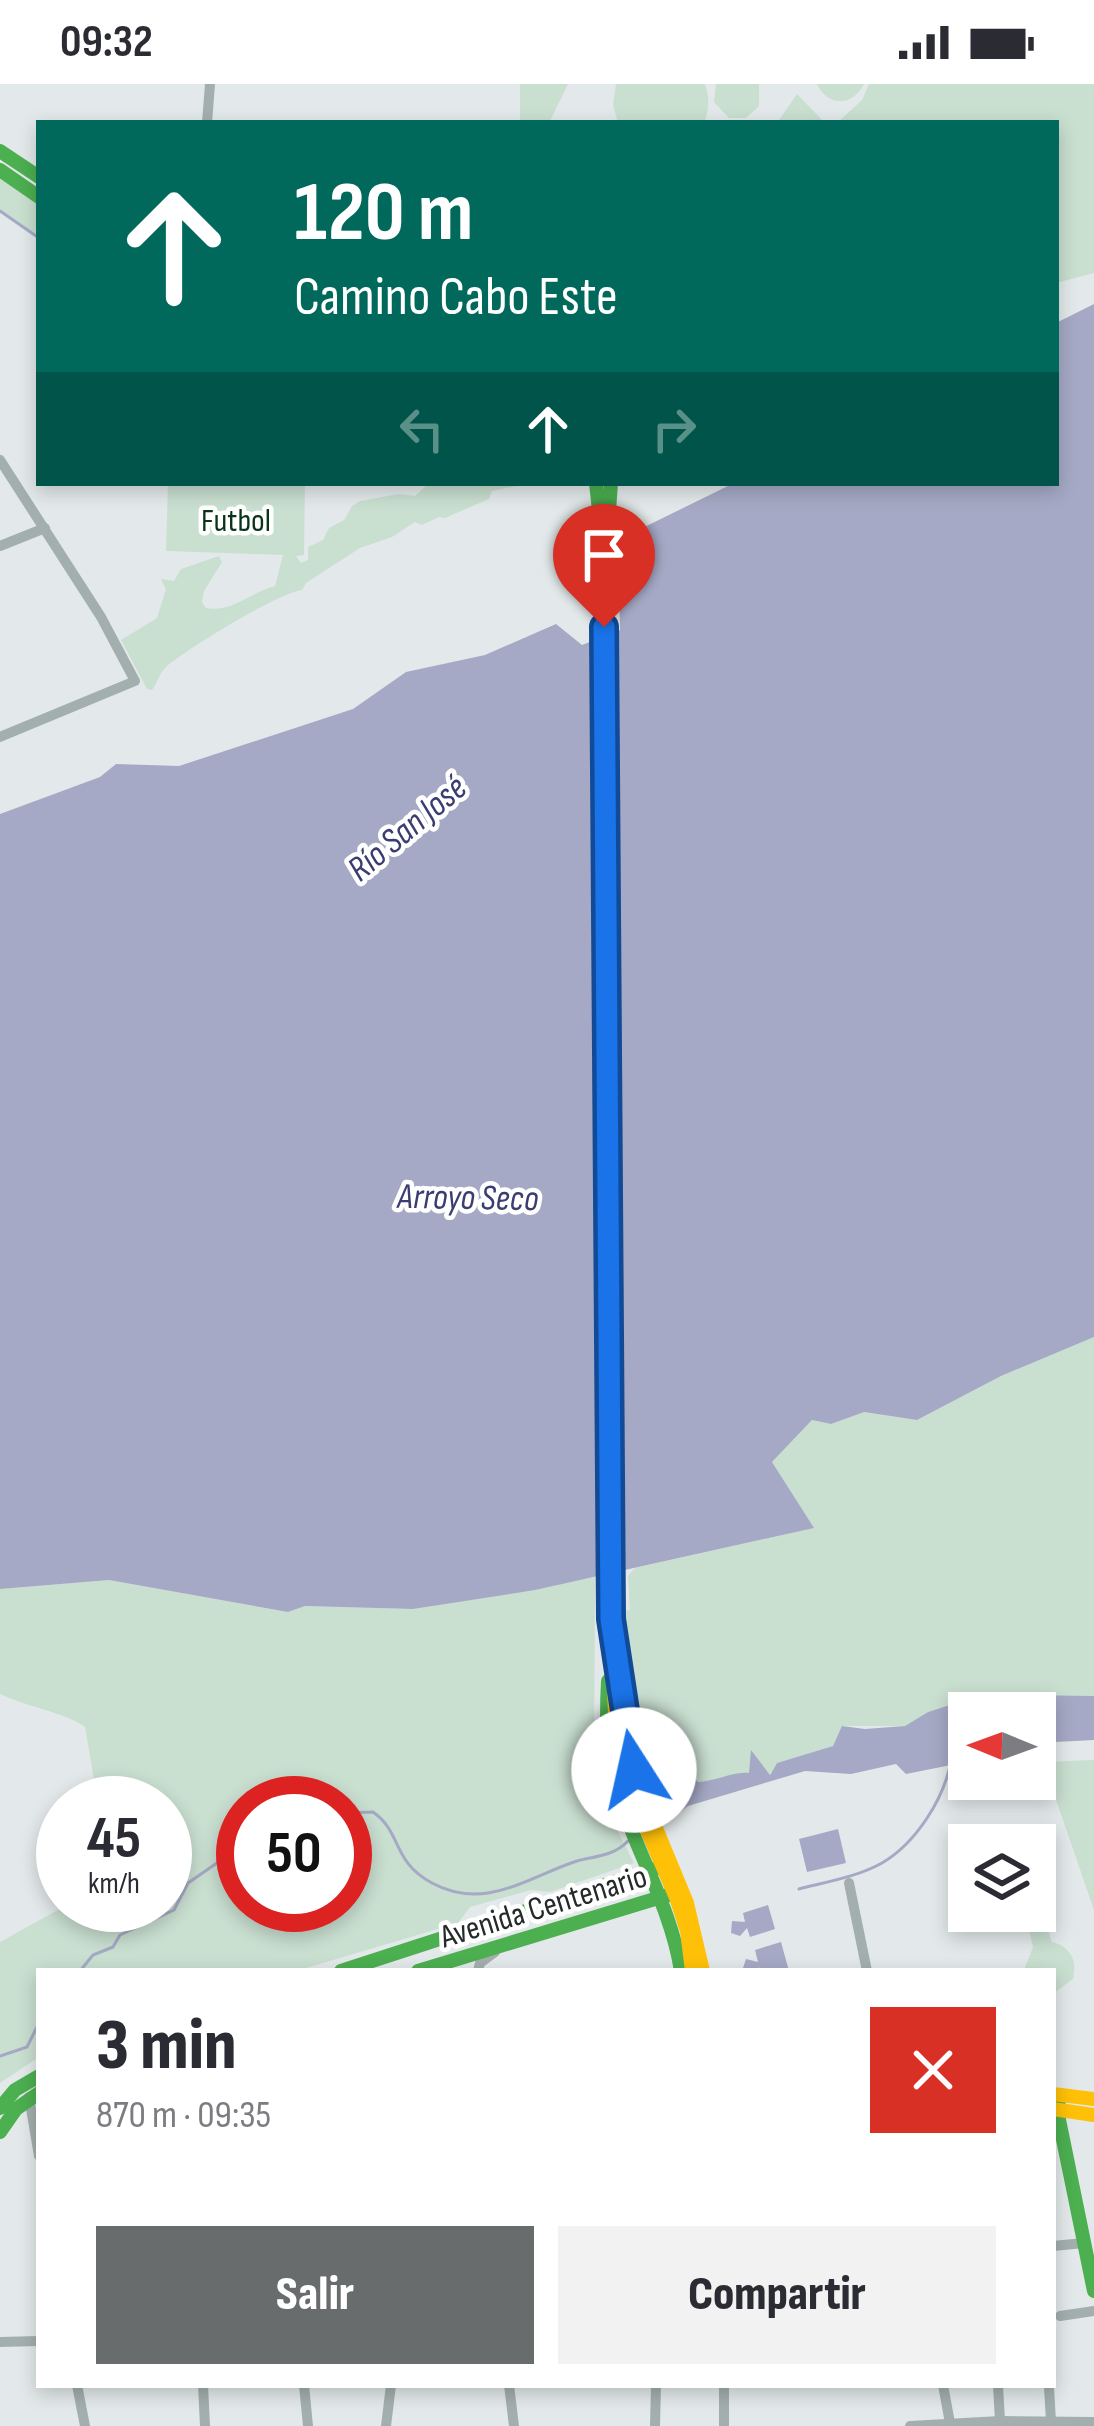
<!DOCTYPE html>
<html lang="es">
<meta charset="utf-8">
<style>
:root{--surface:#fff;--page:#f2f2f3;--text:#2b2b33;--muted:#7c7c81;--accent:#686c6d}
body{margin:0;font-family:"Sofia Sans Condensed",sans-serif;background:var(--page);color:var(--text);height:100vh;display:flex;flex-direction:column;font-size:45px;white-space:nowrap}
*{box-sizing:border-box;margin:0}
p{font-size:39px;color:var(--muted)}
.icon{flex:none;width:66px;height:66px;fill:none;stroke:currentColor;stroke-width:2;stroke-linecap:round;stroke-linejoin:round}
.map{position:relative;flex:1;overflow:hidden}
.side{position:absolute;left:36px;top:1884px;width:1020px;height:420px;display:flex;flex-direction:column;background:var(--surface);border-radius:0px;box-shadow:0 6px 18px #0003}
.side>*{flex:none}
.top-card{position:absolute;left:36px;top:36px;width:1023px;height:366px;border-radius:0px;box-shadow:0 6px 18px #0003;background:#00695c;color:#fff;overflow:hidden}
.needle{width:78px;rotate:271deg}
.tools{position:absolute;left:948px;top:1608px;display:grid;gap:24px}
.tools a{display:grid;place-items:center;width:108px;height:108px;border-radius:0px;background:var(--surface);box-shadow:0 6px 18px #0003;font-size:60px}
.speed{position:absolute;left:36px;top:1692px;display:flex;gap:24px;font-size:60px;font-weight:700;text-align:center}
.speed>*{display:grid;place-content:center;width:156px;height:156px;border-radius:50%;background:var(--surface);box-shadow:0 6px 18px #0003;line-height:1}
.speed small{font-size:30px;font-weight:400}
.speed .limit{border:18px solid #d22;background:#fff;color:#111}
.pin{position:absolute;display:grid;place-items:center;width:102px;height:102px;color:#fff;margin:-123px -51px;border-radius:50% 50% 50% 0;rotate:-45deg;box-shadow:0 0 12px #0007}
.pin .icon{rotate:45deg}
.me{position:absolute;width:132px;margin:-66px;rotate:350deg;stroke-linejoin:round;filter:drop-shadow(0 0 9px #0008)}
.turn{display:flex;align-items:center;gap:42px;height:252px;padding:0 60px;font-size:54px}
.turn .icon{width:156px;height:156px;stroke-width:2.5}
.turn b{display:block;font-size:84px;line-height:102px}
.lanes{display:flex;align-items:center;height:114px;padding:0 60px;background:#0003;justify-content:center;gap:60px;direction:ltr}
.lanes .off{opacity:.35}
.round{display:grid;place-items:center;flex:none;width:126px;height:126px;border-radius:0px;background:var(--page)}
.overview{display:flex;align-items:center;justify-content:space-between;height:204px;padding:0 60px}
h1{font-size:72px;font-weight:800;line-height:90px}
.cta{display:flex;gap:24px;margin-top:auto;padding:24px 60px}
.cta a{flex:1;height:138px;border-radius:0px;background:var(--accent);color:#fff;font-size:48px;font-weight:800;line-height:138px;text-align:center}
.cta a+a{background:var(--page);color:var(--text)}
.status{display:flex;justify-content:space-between;align-items:center;height:84px;padding:0 60px;background:var(--surface);direction:ltr}
.status svg{height:33px;fill:currentColor}
.map>svg:first-child{display:block}
.green{fill:#c9dfd0;fill-rule:evenodd}
.water{fill:#a5a9c5}
.lines{fill:none;stroke-linecap:round;stroke-linejoin:round}
.stream{stroke:#a5a9c5;stroke-width:3}
.street{stroke:#a3afae;stroke-width:10}
.fast{stroke:#4caf50;stroke-width:14}
.slow{stroke:#ffc107;stroke-width:14}
.slow-bridge{stroke:#ffc107;stroke-width:14}
.route-casing{stroke:#114b97;stroke-width:30}
.route{stroke:#1a73e8;stroke-width:21}
.labels{text-anchor:middle;stroke-width:9;stroke-linejoin:round;paint-order:stroke}
.park-label{font-size:33px;fill:#083417;stroke:#fff}
.street-label{font-size:33px;fill:#25292a;stroke:#fff}
.water-label{font-size:36px;font-style:italic;fill:#3b3d71;stroke:#fff}
</style>
<div class="status"><b>09:32</b><svg viewBox="0 0 49 12"><path d="M0 12V9h3v3zM5 12V6h3v6zM10 12V3h3v9zM15 12V0h3v12zM26 1h20v11H26zM47 4h2v5h-2z"/></svg></div>
<div class="map">
<svg width="1094" height="2342" viewBox="0 0 1094 2342">
<rect width="100%" height="100%" fill="#e3e9ea"/>
<g class="green">
<polygon points="520,0 568,0 549,39 520,39"/>
<path d="M616 0H705C710 14 709 26 704 39H618L613 21Z"/>
<polygon points="716,0 759,0 759,22 746,34 729,34 714,18"/>
<path d="M817 0H864C852 23 828 23 817 0Z"/>
<polygon points="869,0 1094,0 1094,189 1056,199 1056,39 837,39 862,16"/>
<polygon points="797,10 825,39 777,39"/>
<polygon points="0,93 39,120 39,154 0,127"/>
<path d="M168 399H305L304 471 296 472 301 479 308 476V463L323 456 329 444 344 436 352 422 360 417 399 410 415 412 429 399H531L492 407 489 415 445 434 439 433 422 441 415 438 392 453 360 464 306 499 302 506C278 509 188 564 167 582 159 589 158 598 152 606L147 605 121 556 157 534 166 505 161 495 174 497 181 485 219 472 222 478 204 507 202 518 206 524C231 529 252 508 275 502L283 471 166 467Z"/>
<path d="M1094 1253V1612L1034 1611 1025 1615 987 1609 928 1628 905 1642H843L833 1662 777 1679 769 1691 752 1667 750 1689C734 1688 717 1697 698 1698L679 1683 687 1712 669 1727C634 1691 629 1578 622 1527L630 1526 628 1492 635 1484 813 1444 772 1378 812 1336 831 1340 863 1328 917 1336 1001 1292Z"/>
<path d="M595 1493 594 1670 602 1717 634 1779 550 1808 531 1806 470 1823 458 1839 296 1887H39V1973L0 1999V1858L67 1821H165V1719H98L85 1643C64 1628 27 1623 0 1610V1505L109 1496 288 1528 305 1522 413 1525ZM243 1719H345V1821H243Z"/>
<polygon points="1094,1676 1094,1826 1043,1678"/>
<path d="M1035 1807 1052 1858C1070 1862 1078 1877 1073 1895L1054 1909 1053 1887 1024 1886 1033 1863 1024 1827H1035Z"/>
</g>
<g class="water">
<polygon points="1094,220 1094,1253 1001,1292 917,1336 864,1328 831,1340 812,1336 772,1378 814,1444 535,1506 413,1525 305,1522 288,1528 109,1496 0,1505 0,730 100,693 116,680 179,682 353,625 406,588 485,571 556,540 582,561 620,546 618,456 734,399 1056,399 1056,239"/>
<path d="M987 1609 1025 1615 1034 1611 1094 1612V1656L1035 1659V1629H969V1681L961 1679 906 1690 896 1680 851 1690 805 1687 688 1722 672 1734 669 1727 677 1710 687 1712 678 1681 698 1698C716 1697 735 1687 749 1689L751 1666 770 1691 777 1679 833 1662 842 1642 865 1645 905 1642 928 1628Z"/>
<polygon points="838,1745 846,1779 807,1788 799,1755"/>
<polygon points="768,1821 775,1845 750,1853 747,1844 740,1852 731,1849 732,1837 745,1838 743,1829"/>
<polygon points="781,1858 789,1887 761,1887 759,1883 758,1887 742,1887 746,1875 758,1878 755,1866"/>
</g>
<g class="lines">
<g class="stream">
<polyline points="0,127 39,154"/>
<path d="M345 1729 373 1728C402 1748 392 1778 432 1799 485 1828 530 1792 577 1777 596 1772 614 1772 628 1757"/>
<polyline points="654,1736 673,1729"/>
<path d="M799 1805C826 1798 857 1793 882 1779 916 1759 944 1715 951 1677"/>
<polyline points="80,1887 93,1871 113,1863 120,1851 174,1826 188,1799 243,1761"/>
<polyline points="0,1972 27,1963 39,1939"/>
</g>
<g class="street">
<polyline points="207,39 210,0"/>
<polyline points="0,376 101,533 135,597 0,653"/>
<polyline points="0,462 45,444"/>
<polyline points="849,1799 867,1887"/>
<polyline points="478,1887 480,1879 495,1868"/>
<polyline points="29,2013 39,2072"/>
<polyline points="1053,2162 1084,2159"/>
<polyline points="1060,2232 1094,2227"/>
<polyline points="0,2258 39,2257"/>
<polyline points="77,2301 85,2342"/>
<polyline points="203,2301 205,2342"/>
<polyline points="304,2301 308,2342"/>
<polyline points="509,2301 514,2342"/>
<polyline points="943,2301 950,2339"/>
<polyline points="998,2301 1000,2337"/>
<polyline points="1049,2303 1051,2338"/>
<polyline points="386,2342 391,2301"/>
<polyline points="655,2342 656,2301"/>
<polyline points="724,2342 724,2301"/>
<polyline points="910,2342 1000,2337 1094,2338"/>
</g>
<g class="fast">
<polyline points="0,67 39,93"/>
<polyline points="0,86 39,113"/>
<polyline points="596,399 604,472 610,1545"/>
<polyline points="607,455 611,399"/>
<path d="M608 1597C606 1635 606 1673 618 1709 637 1770 671 1823 681 1887"/>
<polyline points="341,1887 655,1785"/>
<polyline points="418,1887 668,1811"/>
<polyline points="1060,2011 1057,2026 1094,2207"/>
<polyline points="0,2024 15,2006 39,1992"/>
<polyline points="0,2048 16,2025 39,2009"/>
</g>
<g class="slow">
<polyline points="618,1582 639,1703 687,1819 703,1887"/>
<polyline points="677,1816 687,1847 692,1887"/>
<polyline points="1053,2010 1094,2015"/>
<polyline points="1053,2025 1094,2031"/>
</g>
<polyline class="slow-bridge" points="611,1535 615,1630 627,1700 677,1816"/>
</g>
<g class="lines">
<g class="route-casing">
<polyline id="route" points="604,543 611,1535 634,1686"/>
</g>
<use href="#route" class="route"/>
</g>
<g class="labels">
<g class="park-label">
<text x="236" y="447">Futbol</text>
</g>
<g class="street-label">
<text transform="translate(543 1821) rotate(-17)" y="12">Avenida Centenario</text>
</g>
<g class="water-label">
<text transform="translate(406 743) rotate(-40)" y="13">Río San José</text>
<text transform="translate(468 1112) rotate(1)" y="13">Arroyo Seco</text>
</g>
</g>
</svg>
<div class="tools">
<a><svg class="needle" viewBox="-14 -14 28 28"><path d="M0-13l5 13h-10z" fill="#e53935"/><path d="M0 13l5-13h-10z" fill="#7c7c81"/></svg></a>
<a><svg class="icon" aria-label="layers" viewBox="0 0 24 24"><path d="M12 4l9 5-9 5-9-5zM3 14l9 5 9-5"/></svg></a>
</div>
<div class="speed"><div>45<small>km/h</small></div><div class="limit">50</div></div>
<div class="pin" style="left:604px;top:543px;background:#d93025"><svg class="icon" aria-label="arrive" viewBox="0 0 24 24"><path d="M6 21V4h12l-3 4 3 4H6"/></svg></div>
<svg class="me" style="left:634px;top:1686px" viewBox="-20 -20 40 40"><circle r="19" fill="#fff"/><path d="M0-13L10 11 0 6-10 11z" fill="#1a73e8"/></svg>
<div class="top-card">
<div class="turn"><svg class="icon" aria-label="ahead" viewBox="0 0 24 24"><path d="M12 20V5M6 11l6-6 6 6"/></svg><div><b>120 m</b>Camino Cabo Este</div></div>
<div class="lanes"><svg class="icon off" aria-label="left" viewBox="0 0 24 24"><path d="M17 20v-9H6M10 6l-5 5 5 5"/></svg><svg class="icon" aria-label="ahead" viewBox="0 0 24 24"><path d="M12 20V5M6 11l6-6 6 6"/></svg><svg class="icon off" aria-label="right" viewBox="0 0 24 24"><path d="M7 20v-9h11M14 6l5 5-5 5"/></svg></div>
</div>
<section class="side">
<div class="overview"><div><h1>3 min</h1><p>870 m · 09:35</p></div><a class="round" style="background:#d93025;color:#fff"><svg class="icon" aria-label="close" viewBox="0 0 24 24"><path d="M6 6l12 12M18 6L6 18"/></svg></a></div>
<div class="cta"><a>Salir</a><a>Compartir</a></div>
</section>
</div>
